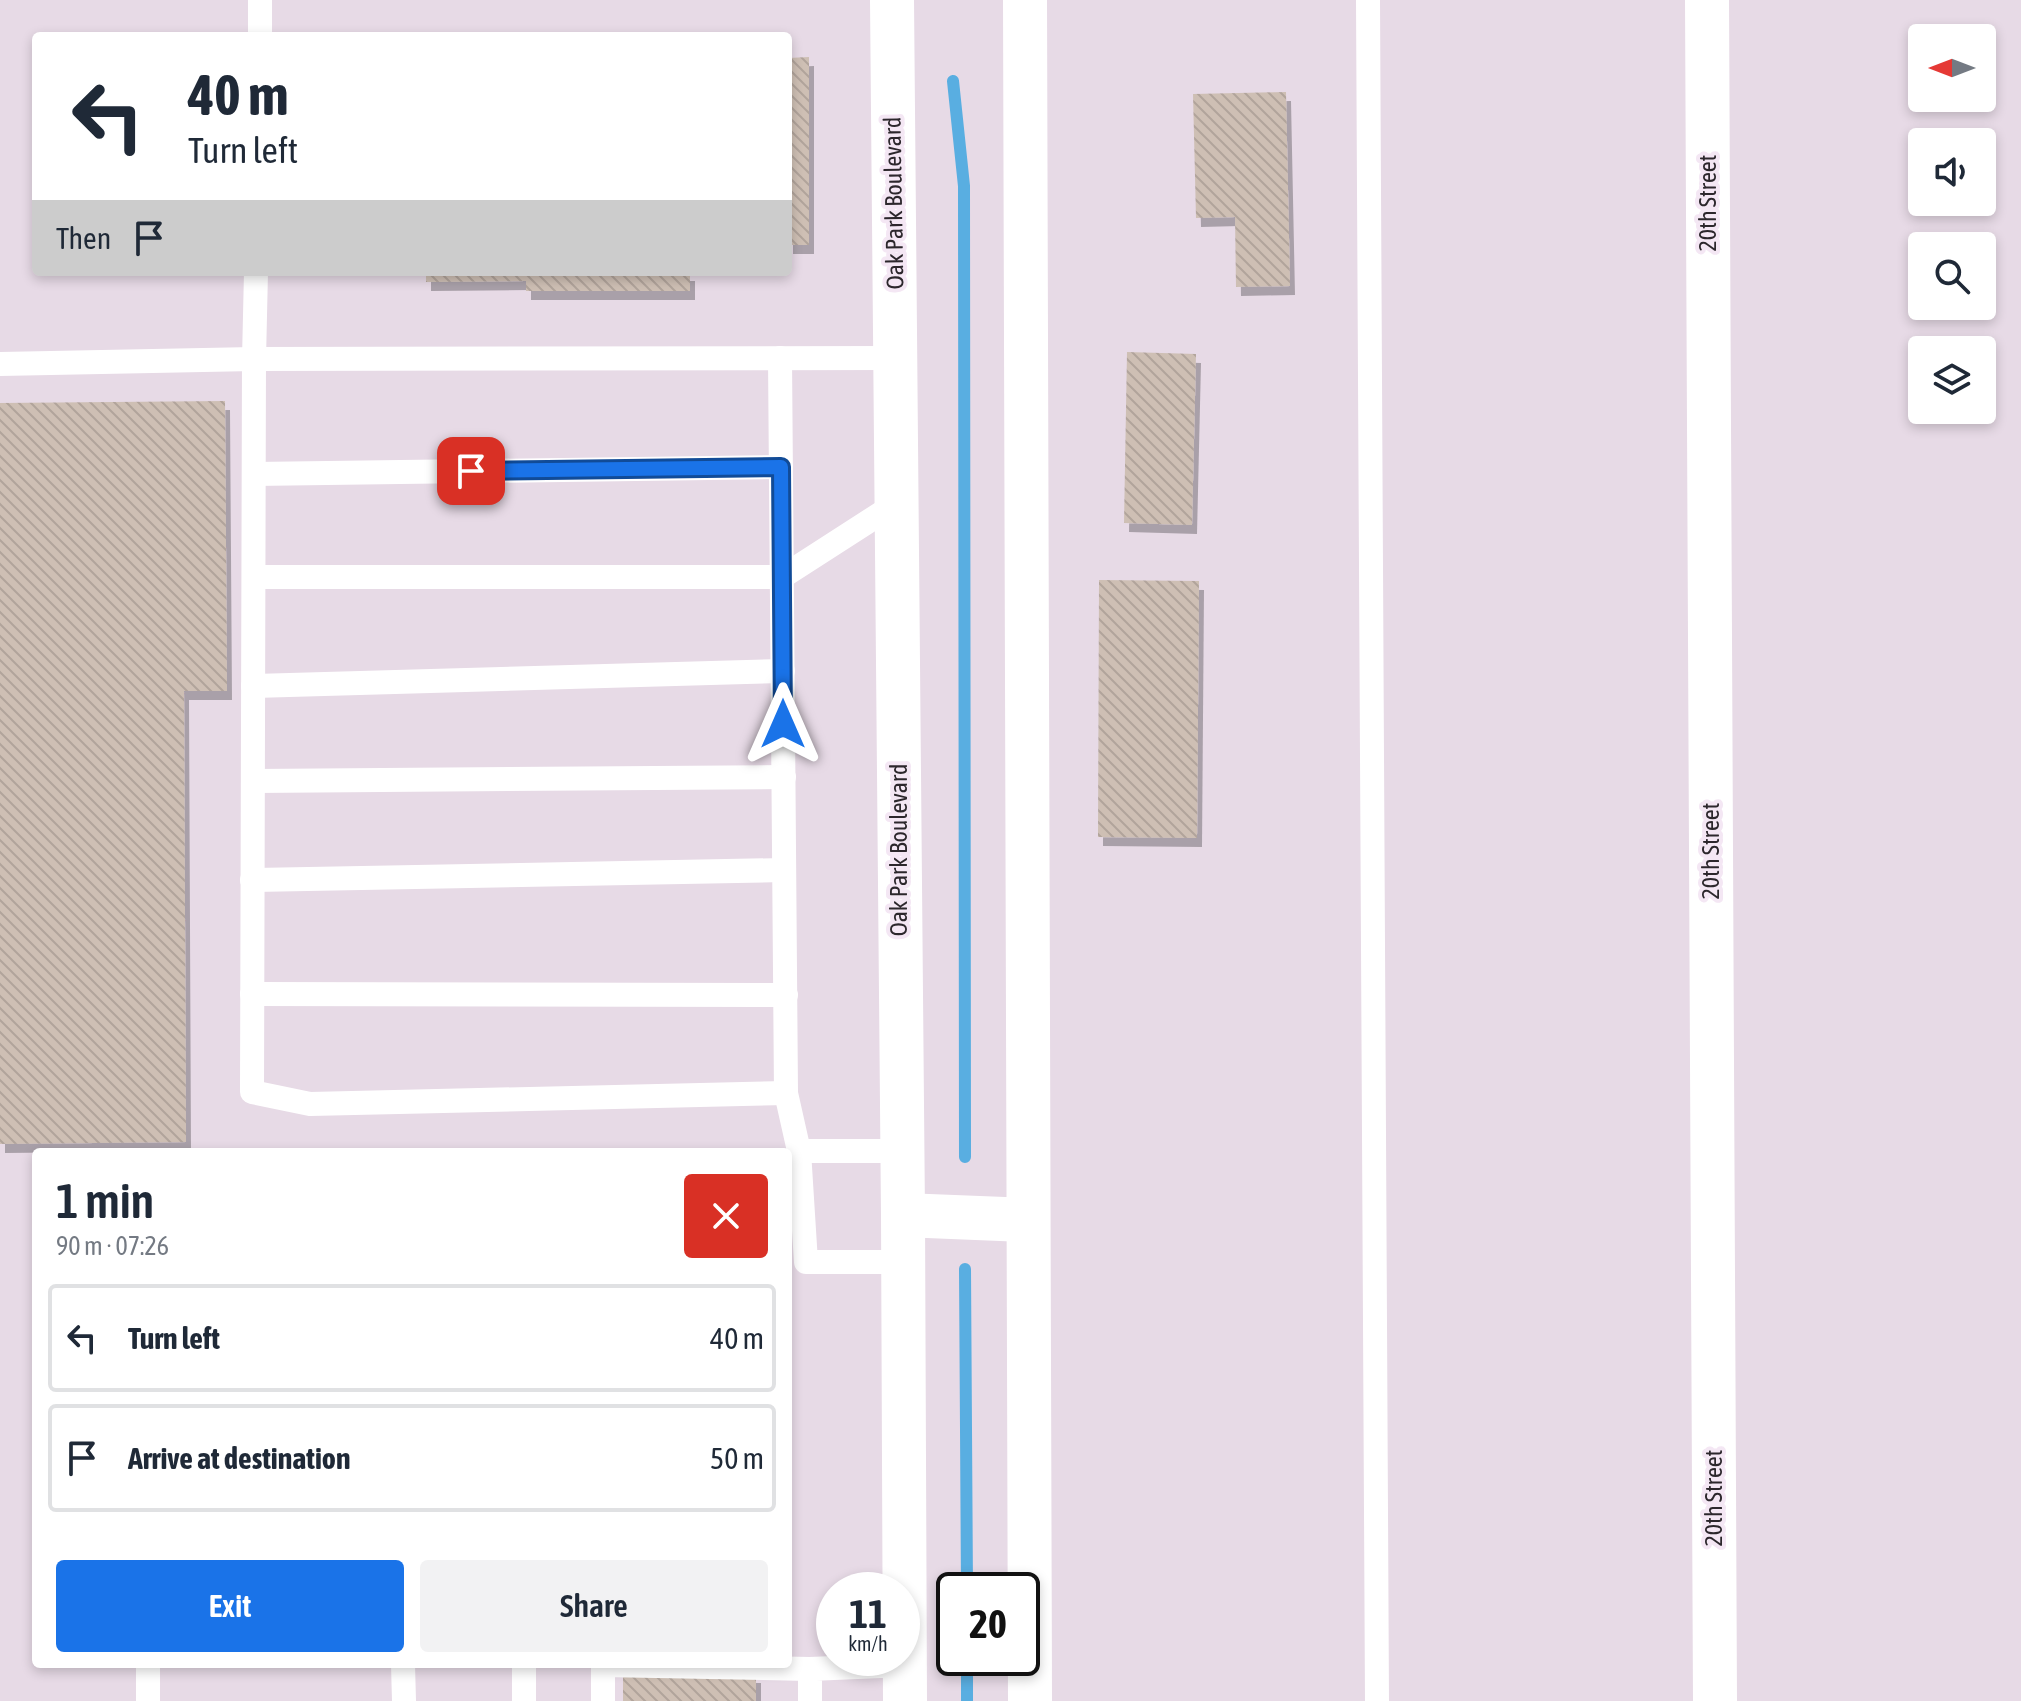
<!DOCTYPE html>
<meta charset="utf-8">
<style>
:root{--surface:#fff;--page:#f2f2f3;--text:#1f2937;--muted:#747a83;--line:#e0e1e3;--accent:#1a73e8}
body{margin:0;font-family:"Asap Condensed",sans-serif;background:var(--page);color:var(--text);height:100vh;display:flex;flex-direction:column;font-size:30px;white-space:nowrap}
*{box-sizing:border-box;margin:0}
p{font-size:26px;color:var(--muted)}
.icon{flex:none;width:44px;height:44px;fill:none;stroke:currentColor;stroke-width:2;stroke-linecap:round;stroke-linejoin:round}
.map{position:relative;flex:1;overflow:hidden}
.sheet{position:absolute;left:32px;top:1148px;width:760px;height:520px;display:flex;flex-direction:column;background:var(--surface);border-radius:8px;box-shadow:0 4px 12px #0003}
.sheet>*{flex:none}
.guide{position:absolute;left:32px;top:32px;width:760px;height:244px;border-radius:8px;box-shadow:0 4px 12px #0003;background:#fff;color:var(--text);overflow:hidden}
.needle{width:52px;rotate:270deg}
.buttons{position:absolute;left:1908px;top:24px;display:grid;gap:16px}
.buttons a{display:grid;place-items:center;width:88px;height:88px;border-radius:8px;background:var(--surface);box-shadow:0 4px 12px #0003;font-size:40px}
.speed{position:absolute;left:816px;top:1572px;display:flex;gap:16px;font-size:40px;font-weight:700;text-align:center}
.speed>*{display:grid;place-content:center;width:104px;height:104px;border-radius:50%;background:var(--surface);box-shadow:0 4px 12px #0003;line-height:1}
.speed small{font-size:20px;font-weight:400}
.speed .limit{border:4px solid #111;border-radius:12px;background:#fff;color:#111}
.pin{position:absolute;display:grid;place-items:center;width:68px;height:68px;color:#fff;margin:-34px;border-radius:16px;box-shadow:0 4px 12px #0006}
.me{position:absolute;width:88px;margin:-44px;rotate:0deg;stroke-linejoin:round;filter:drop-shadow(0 0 6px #0008)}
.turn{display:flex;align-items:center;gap:28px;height:168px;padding:0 24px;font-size:36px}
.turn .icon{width:104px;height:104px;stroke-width:2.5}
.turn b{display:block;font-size:56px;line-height:68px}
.then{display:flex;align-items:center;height:76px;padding:0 24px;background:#0003;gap:16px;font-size:30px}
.round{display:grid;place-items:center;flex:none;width:84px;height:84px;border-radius:8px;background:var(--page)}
.overview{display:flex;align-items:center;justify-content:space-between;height:136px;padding:0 24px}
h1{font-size:48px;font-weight:600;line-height:60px}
.button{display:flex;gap:16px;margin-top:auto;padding:16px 24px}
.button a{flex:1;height:92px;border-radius:8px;background:var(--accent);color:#fff;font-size:32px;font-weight:600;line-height:92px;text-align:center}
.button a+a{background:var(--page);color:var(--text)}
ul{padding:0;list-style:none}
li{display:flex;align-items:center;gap:24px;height:108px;margin:0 16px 12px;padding:0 8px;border:4px solid var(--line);border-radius:8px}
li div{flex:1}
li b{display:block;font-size:30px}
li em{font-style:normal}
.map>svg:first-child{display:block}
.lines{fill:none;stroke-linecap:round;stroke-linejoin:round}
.stream{stroke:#59aee1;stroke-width:12}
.building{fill:url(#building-back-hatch);filter:url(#shadow)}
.lane{stroke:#fff;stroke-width:24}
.street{stroke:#fff;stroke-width:44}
.secondary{stroke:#fff;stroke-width:44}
.route-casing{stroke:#114b97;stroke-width:20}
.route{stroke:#1a73e8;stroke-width:14}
.labels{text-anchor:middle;stroke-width:8;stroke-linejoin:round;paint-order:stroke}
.street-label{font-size:24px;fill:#2c272c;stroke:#f4e7f4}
</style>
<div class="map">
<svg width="2021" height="1701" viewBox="0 0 2021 1701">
<defs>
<pattern id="building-back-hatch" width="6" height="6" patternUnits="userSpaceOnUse" patternTransform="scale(2)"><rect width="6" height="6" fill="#cebfb4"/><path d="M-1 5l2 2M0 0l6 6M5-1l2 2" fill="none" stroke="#b1a49b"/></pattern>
<filter id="shadow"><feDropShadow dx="5" dy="9" stdDeviation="0" flood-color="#0004"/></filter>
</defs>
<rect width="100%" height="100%" fill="#e7dae6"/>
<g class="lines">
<g class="stream">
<polyline points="953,81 964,186 965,1157"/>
<polyline points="965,1269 967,1590"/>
<polyline points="967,1658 967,1701"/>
</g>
</g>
<g class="building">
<polygon points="809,57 809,245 788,245 788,58"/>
<polygon points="1286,92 1290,286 1236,287 1235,217 1196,218 1193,94"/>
<polygon points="426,272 690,272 690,291 526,291 526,281 426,282"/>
<polygon points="1127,352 1196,354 1192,525 1124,523"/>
<polygon points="225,401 227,691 184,691 186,1142 0,1144 0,403"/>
<polygon points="1099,580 1199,581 1197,838 1098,837"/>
<polygon points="623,1673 756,1674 756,1701 623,1701"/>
</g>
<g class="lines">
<g class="lane">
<polyline points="1368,0 1377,1701"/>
<polyline points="260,36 260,0"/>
<polyline points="256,272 254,359 895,358"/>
<polyline points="0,364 254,359 252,1092 310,1104 786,1093 780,358"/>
<polyline points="254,474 781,467"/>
<polyline points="254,577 782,577 897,503"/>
<polyline points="253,686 783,671"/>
<polyline points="253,781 784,777"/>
<polyline points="252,880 784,870"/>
<polyline points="252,994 786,995"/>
<polyline points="786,1093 799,1151"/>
<polyline points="902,1151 799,1151 806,1262 903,1262"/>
<polyline points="403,1664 404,1701"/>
<polyline points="524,1664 524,1701"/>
<polyline points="148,1701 148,1664"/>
<polyline points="603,1701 603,1665 810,1669"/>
<polyline points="810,1701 810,1669 905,1665"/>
</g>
<polyline class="street" points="1707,0 1715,1701"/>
<g class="secondary">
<polyline points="892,0 903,1215 905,1701"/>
<polyline points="1025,0 1030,1701"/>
<polyline points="903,1215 1027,1220"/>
</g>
</g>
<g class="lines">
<g class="route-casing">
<polyline id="route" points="471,471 781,467 783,724"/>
</g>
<use href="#route" class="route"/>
</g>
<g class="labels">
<g class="street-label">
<text transform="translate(894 203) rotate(-91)" y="8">Oak Park Boulevard</text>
<text transform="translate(1708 203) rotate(-90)" y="8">20th Street</text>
<text transform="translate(899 850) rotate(-90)" y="8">Oak Park Boulevard</text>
<text transform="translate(1711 851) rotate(-90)" y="8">20th Street</text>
<text transform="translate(1714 1498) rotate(-90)" y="8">20th Street</text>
</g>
</g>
</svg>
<div class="buttons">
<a><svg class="needle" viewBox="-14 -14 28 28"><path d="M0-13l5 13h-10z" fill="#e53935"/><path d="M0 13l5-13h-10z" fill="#747a83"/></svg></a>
<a><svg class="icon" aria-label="sound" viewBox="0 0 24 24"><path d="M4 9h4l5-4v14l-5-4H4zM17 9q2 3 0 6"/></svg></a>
<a><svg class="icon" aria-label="search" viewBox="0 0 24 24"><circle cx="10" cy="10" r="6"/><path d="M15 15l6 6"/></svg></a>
<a><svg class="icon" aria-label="layers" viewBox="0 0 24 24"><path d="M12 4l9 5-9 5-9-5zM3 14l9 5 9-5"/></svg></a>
</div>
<div class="speed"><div>11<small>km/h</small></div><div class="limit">20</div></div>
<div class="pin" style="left:471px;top:471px;background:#d93025"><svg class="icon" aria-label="arrive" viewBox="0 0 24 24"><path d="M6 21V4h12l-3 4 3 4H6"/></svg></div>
<svg class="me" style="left:783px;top:724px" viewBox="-20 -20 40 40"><path d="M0-17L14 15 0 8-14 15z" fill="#1a73e8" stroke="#fff" stroke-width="4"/></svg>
<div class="guide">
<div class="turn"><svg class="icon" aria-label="left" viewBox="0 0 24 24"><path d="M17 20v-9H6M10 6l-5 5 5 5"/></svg><div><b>40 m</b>Turn left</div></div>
<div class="then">Then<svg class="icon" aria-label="arrive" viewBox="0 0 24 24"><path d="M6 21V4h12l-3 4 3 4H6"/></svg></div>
</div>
<section class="sheet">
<div class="overview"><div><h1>1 min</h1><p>90 m · 07:26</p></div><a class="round" style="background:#d93025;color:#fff"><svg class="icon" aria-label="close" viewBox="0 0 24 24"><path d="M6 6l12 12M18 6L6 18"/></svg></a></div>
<ul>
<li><svg class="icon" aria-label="left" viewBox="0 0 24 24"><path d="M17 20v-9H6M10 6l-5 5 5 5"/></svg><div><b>Turn left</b></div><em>40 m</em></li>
<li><svg class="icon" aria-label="arrive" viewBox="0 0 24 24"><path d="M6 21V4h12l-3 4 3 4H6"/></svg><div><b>Arrive at destination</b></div><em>50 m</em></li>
</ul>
<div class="button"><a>Exit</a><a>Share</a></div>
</section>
</div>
